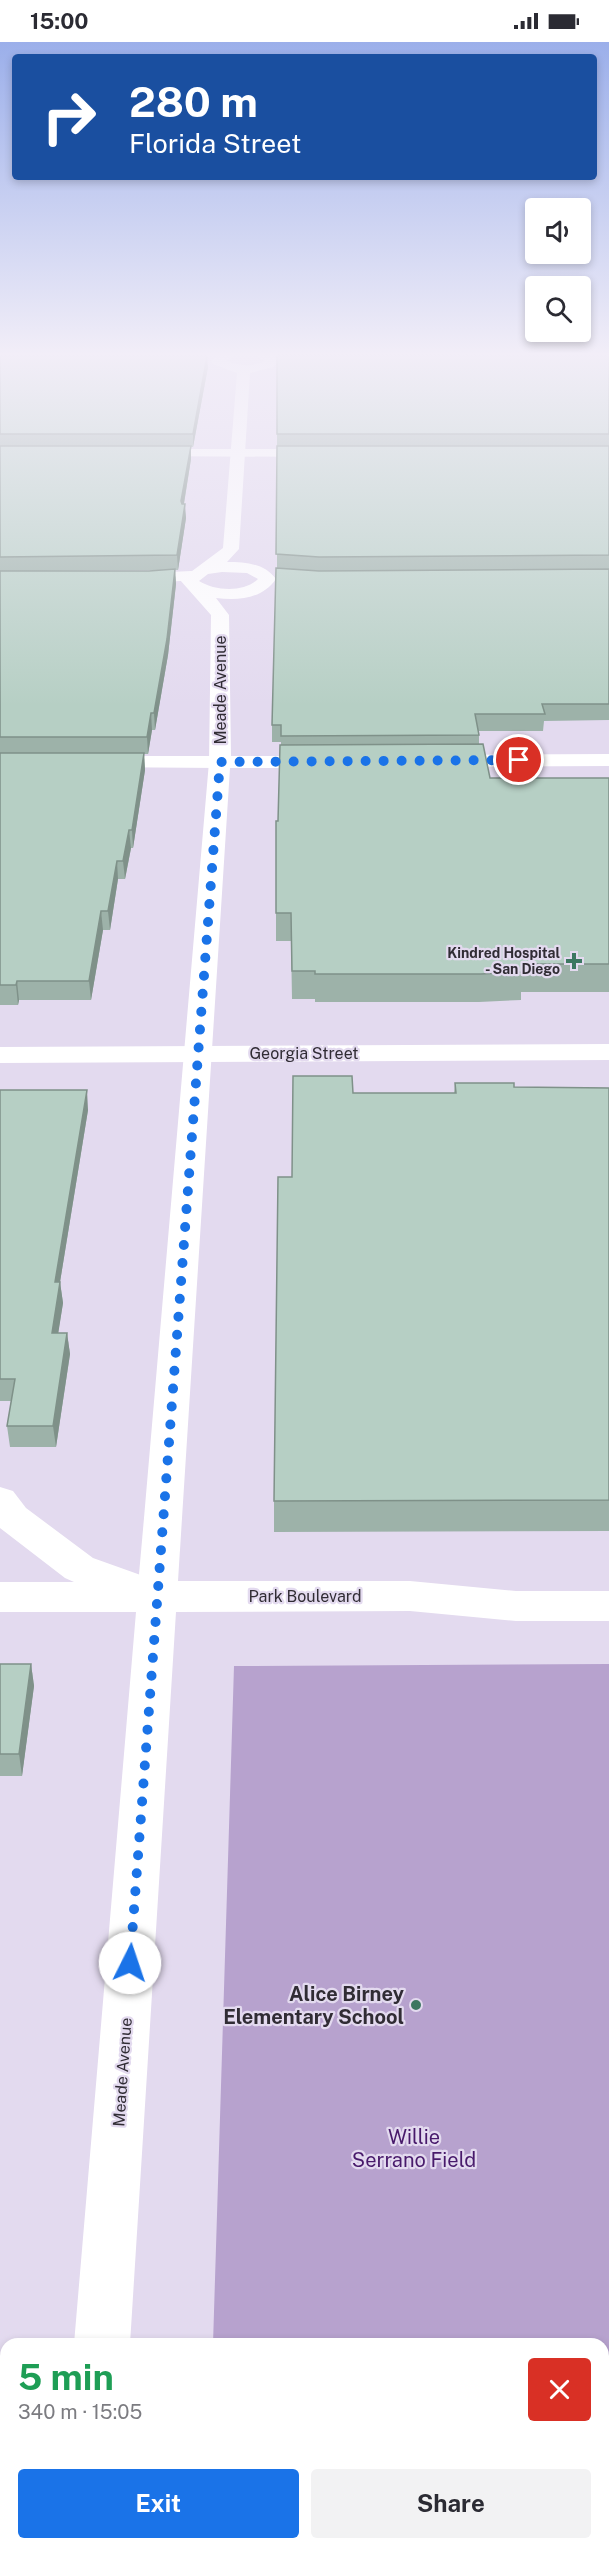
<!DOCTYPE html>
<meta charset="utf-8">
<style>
:root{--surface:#fff;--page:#f2f2f3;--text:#2b2b33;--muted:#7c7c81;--accent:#1a73e8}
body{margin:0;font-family:"Public Sans",sans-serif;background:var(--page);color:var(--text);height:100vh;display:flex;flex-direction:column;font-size:22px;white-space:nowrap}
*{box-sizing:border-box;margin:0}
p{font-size:20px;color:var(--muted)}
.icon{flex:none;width:33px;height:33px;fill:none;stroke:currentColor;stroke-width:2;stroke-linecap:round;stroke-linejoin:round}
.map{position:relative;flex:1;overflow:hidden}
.panel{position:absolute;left:0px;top:2296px;width:609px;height:212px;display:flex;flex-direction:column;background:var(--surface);border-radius:18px 18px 0 0;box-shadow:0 3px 9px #0003}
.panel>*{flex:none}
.guide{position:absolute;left:12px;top:12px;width:585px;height:126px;border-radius:6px;box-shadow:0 3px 9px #0003;background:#1a4fa0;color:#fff;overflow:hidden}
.controls{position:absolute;left:525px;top:156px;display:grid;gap:12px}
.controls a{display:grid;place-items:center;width:66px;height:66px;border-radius:6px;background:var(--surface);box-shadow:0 3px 9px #0003;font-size:30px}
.pin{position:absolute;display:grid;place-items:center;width:51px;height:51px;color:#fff;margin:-26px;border:3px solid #fff;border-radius:50%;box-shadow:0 2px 6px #0007}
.me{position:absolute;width:66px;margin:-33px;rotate:4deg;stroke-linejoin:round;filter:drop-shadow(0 0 4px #0008)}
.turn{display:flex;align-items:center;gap:21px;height:126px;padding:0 18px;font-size:27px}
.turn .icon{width:78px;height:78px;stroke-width:2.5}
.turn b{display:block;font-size:42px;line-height:51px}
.round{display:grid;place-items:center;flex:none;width:63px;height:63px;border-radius:6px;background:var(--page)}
.summary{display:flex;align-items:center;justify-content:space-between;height:102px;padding:0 18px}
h1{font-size:36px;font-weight:700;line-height:45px;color:#1e9e55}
.action{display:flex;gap:12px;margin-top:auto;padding:12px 18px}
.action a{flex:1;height:69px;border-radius:6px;background:var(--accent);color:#fff;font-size:24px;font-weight:700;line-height:69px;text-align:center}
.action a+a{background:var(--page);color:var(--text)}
.status{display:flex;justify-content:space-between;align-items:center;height:42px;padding:0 30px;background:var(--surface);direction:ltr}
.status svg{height:16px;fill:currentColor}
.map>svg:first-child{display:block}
.green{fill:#b7a2ce}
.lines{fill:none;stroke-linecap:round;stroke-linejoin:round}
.street{fill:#fff;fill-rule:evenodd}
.secondary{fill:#fff;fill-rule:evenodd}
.wall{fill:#9db2a9;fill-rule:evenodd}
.shaded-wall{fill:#7f9189}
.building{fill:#b6cfc4;stroke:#7f9189;stroke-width:1.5}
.route{stroke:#1a73e8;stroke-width:10;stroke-dasharray:0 18}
.poi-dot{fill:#3c7761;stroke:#e3daef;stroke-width:2}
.labels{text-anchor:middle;stroke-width:4.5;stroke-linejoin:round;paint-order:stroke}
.far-poi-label{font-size:14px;font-weight:bold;fill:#302c34;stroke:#e3daef;text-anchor:end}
.street-label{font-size:16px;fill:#302c34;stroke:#e3daef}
.near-poi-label{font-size:20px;font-weight:bold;fill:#302c34;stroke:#e3daef;text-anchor:end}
.near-park-label{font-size:20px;fill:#481a6b;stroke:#e3daef}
</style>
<div class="status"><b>15:00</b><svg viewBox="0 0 49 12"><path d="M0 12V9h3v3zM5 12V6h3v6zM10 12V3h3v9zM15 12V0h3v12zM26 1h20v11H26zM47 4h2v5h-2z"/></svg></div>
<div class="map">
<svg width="609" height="2507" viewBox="0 0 609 2507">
<rect width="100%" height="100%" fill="#e3daef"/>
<polygon class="green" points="609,1622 609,2507 207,2507 207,2502 603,2502 603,2302 213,2302 234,1624"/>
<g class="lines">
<g class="street">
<polygon points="146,407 322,407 329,411 322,415 141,414 139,411"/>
<polygon points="191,529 197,530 200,534 197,538 130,542 124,541 121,537 124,533 130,532"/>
<polygon points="99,714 220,714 228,715 231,720 228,725 220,726 91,725 88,720 91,715"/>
<polygon points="609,1002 609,1018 0,1021 0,1005"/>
<polygon points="163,1462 176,1466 182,1476 177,1555 171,1566 157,1570 143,1566 137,1555 144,1476 150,1466"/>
</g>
<g class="secondary">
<path d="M219 313H236L226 319C239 324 253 325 265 319L256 313H273L280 319 273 325 250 331 239 507 227 520C245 520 264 521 276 537 262 557 238 559 216 556L229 573 231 714H325L333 715 336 720 333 725 325 726H230L182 1476 176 1486 163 1490 150 1486 144 1476 209 720 211 573 180 538 223 506 237 331 213 322 211 319ZM222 530 247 531 258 537C244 551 215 549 199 539L208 532Z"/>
<polygon points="609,712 609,724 443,725 435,724 432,719 435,714 443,713"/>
<polygon points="0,1445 13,1449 26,1466 93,1516 149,1536 151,1539 410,1539 516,1549 609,1549 609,1579 516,1579 410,1569 176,1570 130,2302 74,2302 136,1570 0,1570 0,1540 74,1540 65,1536 0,1486"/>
<rect x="57" y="2502" width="60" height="5"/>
</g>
</g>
<g class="wall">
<polygon points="277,313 609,314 609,678 544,679 543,689 478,689 479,693 479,702 490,736 609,736 609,950 521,950 521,958 479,960 315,960 315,957 292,957 291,899 276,899 276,779 278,779 281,700 272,700 272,683 277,526"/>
<path d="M0 314 208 325 193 405H191V417L184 462 186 476 178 528H175L176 542 168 613 155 688H152L148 712H144L145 728 133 806H131L125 837H118L110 888H103L91 958H19L18 963H0ZM166 528 149 529H43Z"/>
<polygon points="455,1041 514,1045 609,1046 609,1489 274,1490 274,1459 292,1135 353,1051 454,1051"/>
<polygon points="0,1048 88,1068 60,1240 63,1261 58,1291 67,1291 70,1312 56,1405 10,1405 7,1384 11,1359 0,1359"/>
<polygon points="0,1622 31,1622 34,1644 22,1734 0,1734"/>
</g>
<g class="shaded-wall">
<polygon points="207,314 208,325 193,405 193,392"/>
<polygon points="191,404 191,417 182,473 181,459"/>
<polygon points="185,462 186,476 178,528 177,513"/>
<polygon points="175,527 176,542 168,613 155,688 154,671"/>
<polygon points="151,671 152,688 148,712 147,695"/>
<polygon points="144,711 145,728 133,806 132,788"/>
<polygon points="129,788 131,806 125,837 123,819"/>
<polygon points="117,819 118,837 110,888 108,869"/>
<polygon points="101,869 103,888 91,958 89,939"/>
<polygon points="17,939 19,958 18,963 16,943"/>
<polygon points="87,1048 88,1068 60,1240 63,1261 55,1312 52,1291 55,1240"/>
<polygon points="67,1291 70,1312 56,1405 53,1384"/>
<polygon points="31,1622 34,1644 22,1734 19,1712"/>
</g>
<g class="building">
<polygon points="277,313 609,314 609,392 277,392"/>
<polygon points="0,314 207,314 193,392 0,392"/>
<polygon points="0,404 191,404 181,459 182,462 185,462 177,513 0,515"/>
<polygon points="277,404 609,404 609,513 319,515 276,512"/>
<polygon points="276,526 319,529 609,527 609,662 542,662 545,672 475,672 479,693 281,694 281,683 272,683"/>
<polygon points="175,527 167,597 154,671 151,671 147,695 0,695 0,529 149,529"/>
<polygon points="483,702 490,736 609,736 609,922 522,922 523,930 481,932 315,932 315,929 292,929 291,871 276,871 276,779 278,779 280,703"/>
<polygon points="0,711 144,711 132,788 129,788 123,819 117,819 108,869 101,869 89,939 17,939 16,943 0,943"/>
<polygon points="293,1034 352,1034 353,1051 456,1051 455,1041 514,1041 514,1045 609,1046 609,1458 274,1459 278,1135 292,1135"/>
<polygon points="0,1048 87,1048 55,1240 60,1240 52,1291 67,1291 53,1384 7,1384 15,1337 0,1337"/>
<polygon points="0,1622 31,1622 19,1712 0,1712"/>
</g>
<linearGradient id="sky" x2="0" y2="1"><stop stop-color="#9bafea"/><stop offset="0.47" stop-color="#f2eef8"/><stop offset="1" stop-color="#f2eef8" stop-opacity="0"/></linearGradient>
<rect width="609" height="664" fill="url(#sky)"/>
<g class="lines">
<polyline class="route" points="130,1921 220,720 519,718"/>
</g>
<g class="poi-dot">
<path d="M571 910h6v6h6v6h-6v6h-6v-6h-6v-6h6z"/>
<circle cx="416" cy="1963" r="6"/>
</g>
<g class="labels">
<g class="far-poi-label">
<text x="560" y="916">Kindred Hospital<tspan x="560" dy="16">- San Diego</tspan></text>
</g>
<g class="street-label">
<text transform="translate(220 648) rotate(-90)" y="6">Meade Avenue</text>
<text x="304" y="1017">Georgia Street</text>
<text x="305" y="1560">Park Boulevard</text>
<text transform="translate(122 2030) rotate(-86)" y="6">Meade Avenue</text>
</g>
<g class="near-poi-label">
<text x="404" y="1959">Alice Birney<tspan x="404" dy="23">Elementary School</tspan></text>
</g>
<g class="near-park-label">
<text x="414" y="2102">Willie<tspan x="414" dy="23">Serrano Field</tspan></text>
</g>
</g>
</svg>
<div class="controls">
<a><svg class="icon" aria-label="sound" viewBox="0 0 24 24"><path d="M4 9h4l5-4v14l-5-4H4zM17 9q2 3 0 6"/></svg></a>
<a><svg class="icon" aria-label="search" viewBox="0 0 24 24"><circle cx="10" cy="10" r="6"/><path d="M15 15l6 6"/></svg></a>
</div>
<div class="pin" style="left:519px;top:718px;background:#d93025"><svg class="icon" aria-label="arrive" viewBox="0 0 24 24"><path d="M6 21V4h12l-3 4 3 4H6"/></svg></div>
<svg class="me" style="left:130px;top:1921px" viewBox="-20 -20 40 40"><circle r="19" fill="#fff"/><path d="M0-13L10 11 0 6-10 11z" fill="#1a73e8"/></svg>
<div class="guide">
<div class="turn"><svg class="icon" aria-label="right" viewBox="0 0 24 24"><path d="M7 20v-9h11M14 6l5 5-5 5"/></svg><div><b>280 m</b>Florida Street</div></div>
</div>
<section class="panel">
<div class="summary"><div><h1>5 min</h1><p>340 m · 15:05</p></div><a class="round" style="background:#d93025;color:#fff"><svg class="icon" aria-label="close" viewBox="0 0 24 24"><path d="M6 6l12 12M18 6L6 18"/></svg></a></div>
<div class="action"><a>Exit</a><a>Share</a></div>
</section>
</div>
